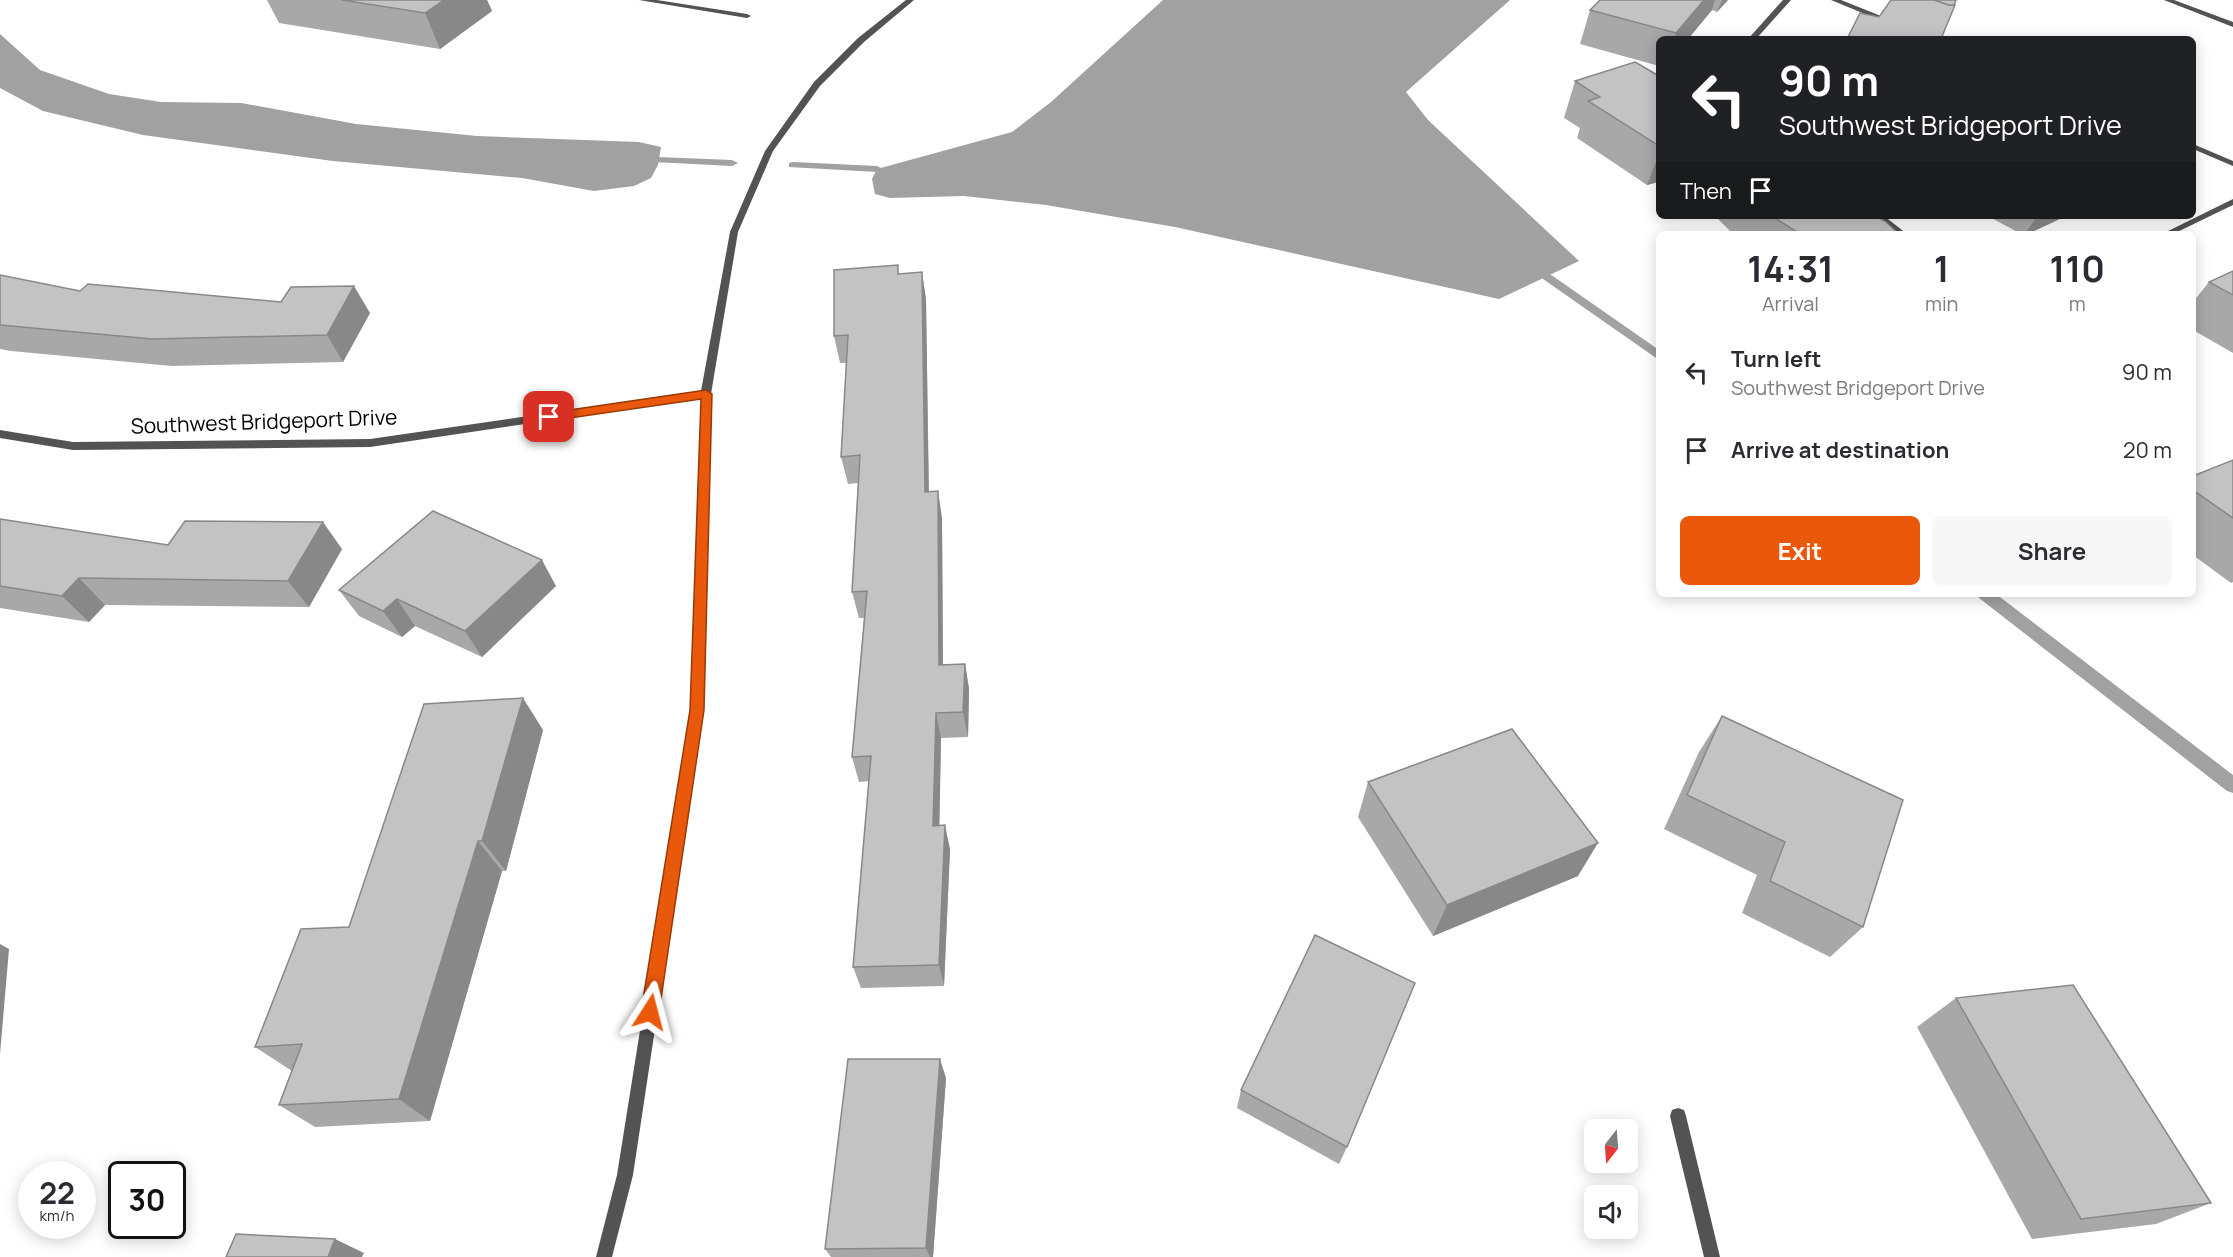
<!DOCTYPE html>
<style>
:root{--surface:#fff;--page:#f7f7f7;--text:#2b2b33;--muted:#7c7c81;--accent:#ea580c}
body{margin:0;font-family:Manrope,sans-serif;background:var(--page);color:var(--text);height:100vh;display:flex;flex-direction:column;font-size:22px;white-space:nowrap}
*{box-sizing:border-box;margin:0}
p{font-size:20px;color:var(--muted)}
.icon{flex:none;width:33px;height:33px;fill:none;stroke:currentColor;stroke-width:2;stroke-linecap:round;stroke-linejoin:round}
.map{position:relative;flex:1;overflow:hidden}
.sheet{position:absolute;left:1656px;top:231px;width:540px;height:366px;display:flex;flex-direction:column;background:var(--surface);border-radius:9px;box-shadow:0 3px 15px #0003}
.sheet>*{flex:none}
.hud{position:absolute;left:1656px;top:36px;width:540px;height:183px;border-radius:9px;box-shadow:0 3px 15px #0003;background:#202124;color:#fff;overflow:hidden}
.needle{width:39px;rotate:197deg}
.fabs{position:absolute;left:1584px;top:1119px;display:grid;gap:12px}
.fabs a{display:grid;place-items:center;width:54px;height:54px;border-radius:9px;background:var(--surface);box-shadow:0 3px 15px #0003;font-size:30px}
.speed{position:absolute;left:18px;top:1161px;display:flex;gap:12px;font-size:30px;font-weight:700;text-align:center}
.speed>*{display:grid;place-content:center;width:78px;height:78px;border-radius:50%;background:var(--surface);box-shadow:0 3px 15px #0003;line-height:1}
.speed small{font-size:15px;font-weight:400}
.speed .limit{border:3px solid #111;border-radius:9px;background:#fff;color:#111}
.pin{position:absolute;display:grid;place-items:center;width:51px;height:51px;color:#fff;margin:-26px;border-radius:12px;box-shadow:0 3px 9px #0006}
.me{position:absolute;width:66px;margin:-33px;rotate:9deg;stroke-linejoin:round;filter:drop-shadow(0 0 4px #0008)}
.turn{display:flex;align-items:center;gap:21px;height:126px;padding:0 24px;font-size:27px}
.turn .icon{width:78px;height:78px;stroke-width:2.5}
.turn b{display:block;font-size:42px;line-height:51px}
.then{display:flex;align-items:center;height:57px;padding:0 24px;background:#0003;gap:12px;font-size:22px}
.eta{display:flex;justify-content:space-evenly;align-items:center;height:102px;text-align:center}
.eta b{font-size:36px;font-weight:700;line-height:42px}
.action{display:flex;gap:12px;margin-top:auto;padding:12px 24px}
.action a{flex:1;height:69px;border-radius:9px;background:var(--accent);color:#fff;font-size:24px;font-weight:700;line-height:69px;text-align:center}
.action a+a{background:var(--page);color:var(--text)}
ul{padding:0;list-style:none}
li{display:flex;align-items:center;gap:18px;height:78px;padding:0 24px}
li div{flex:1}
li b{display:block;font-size:22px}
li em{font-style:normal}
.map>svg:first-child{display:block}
.water{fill:#a1a1a1}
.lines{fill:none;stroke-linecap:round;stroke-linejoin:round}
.stream{fill:#a1a1a1;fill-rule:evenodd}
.minor{fill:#535353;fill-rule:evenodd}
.tertiary{fill:#535353;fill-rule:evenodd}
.wall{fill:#a8a8a8}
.shaded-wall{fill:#888}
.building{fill:#c3c3c3;stroke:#888;stroke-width:1.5}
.route{fill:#ea580c;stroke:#983908;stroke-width:1.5}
.labels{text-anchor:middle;stroke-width:6;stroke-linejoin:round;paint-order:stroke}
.street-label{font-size:21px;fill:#000;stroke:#fff}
</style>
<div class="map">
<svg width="2233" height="1257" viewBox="0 0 2233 1257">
<rect width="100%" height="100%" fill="#fff"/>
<g class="water">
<polygon points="1163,0 1510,0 1406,92 1428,120 1579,261 1499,299 1175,227 1046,205 964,196 890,198 875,194 872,179 877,169 1012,132 1051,102"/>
<polygon points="0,34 40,70 109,94 161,102 241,103 356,124 477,136 639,142 661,147 658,165 651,178 634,186 594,191 522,178 333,161 143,135 43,111 0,88"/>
</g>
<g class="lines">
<g class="stream">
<polygon points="658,157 732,160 738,163 732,166 654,162 654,158"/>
<polygon points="793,162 877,166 883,169 877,172 789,167 789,163"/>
<polygon points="1547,272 1659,350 1659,360 1543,279 1541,276"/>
<polygon points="1977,594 1996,594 2233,775 2233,793 2227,791 1979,598"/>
</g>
<g class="minor">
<polygon points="639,0 657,0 747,14 751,16 747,18"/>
<polygon points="906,0 914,0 864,42 820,86 773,151 738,232 711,394 703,710 633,1175 612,1257 596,1257 617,1175 691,710 701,398 370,447 73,450 0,438 0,430 73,442 370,439 701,391 730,232 765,151 814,82 858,38"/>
<polygon points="1783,0 1791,0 1756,39 1748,39"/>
<polygon points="1831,0 1841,0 1896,22 1889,24"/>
<polygon points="2193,144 2233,161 2233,166 2193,149"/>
<polygon points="2233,199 2233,205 2173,234 2162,234"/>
<polygon points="1874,216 1884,216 1907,234 1897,234"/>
<polygon points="1678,1108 1684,1110 1686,1116 1720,1257 1704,1257 1670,1116 1672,1110"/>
</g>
<polygon class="tertiary" points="2164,0 2174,0 2233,22 2233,27"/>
</g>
<g class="wall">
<polygon points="267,0 487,0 492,11 440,49 279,23"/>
<polygon points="1600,0 1728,0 1717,12 1712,10 1688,39 1659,39 1659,66 1580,44 1590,10"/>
<polygon points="1659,76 1659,182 1658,182 1647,185 1577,138 1580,128 1564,118 1575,81"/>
<polygon points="1715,216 1876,216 1899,234 1733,234"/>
<polygon points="1988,216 2066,216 2028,234 2021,234"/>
<polygon points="2233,271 2233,353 2193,330 2193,302 2209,282"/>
<polygon points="922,272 926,300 929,491 942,518 943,665 965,664 969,689 968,737 941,738 939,826 950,849 944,986 861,988 853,967 869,781 859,782 852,757 864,618 859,618 852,592 858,483 848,484 841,457 847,363 840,363 834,336 899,274"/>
<polygon points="0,275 80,291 370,313 343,362 172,366 11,351 0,349"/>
<polygon points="2233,460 2233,582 2231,583 2193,555 2193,476"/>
<polygon points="0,519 168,545 342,549 309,607 105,605 89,622 0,608"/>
<polygon points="556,586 482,657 415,626 402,637 359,616 339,590"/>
<polygon points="1722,716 1863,927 1830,957 1742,913 1757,875 1664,829 1699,752"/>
<polygon points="543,730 506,871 502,871 430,1121 315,1127 279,1105 292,1071 255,1047 349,927"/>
<polygon points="1368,782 1578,876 1433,936 1358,817"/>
<polygon points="1956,998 2211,1203 2156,1224 2032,1239 1917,1027"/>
<polygon points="946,1078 933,1257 831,1257 825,1249"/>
<polygon points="1241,1090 1347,1147 1339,1164 1237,1108"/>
</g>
<g class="shaded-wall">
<polygon points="444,0 487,0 492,11 440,49 425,13"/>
<polygon points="1704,0 1715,0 1712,10 1688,39 1674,39 1676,33"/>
<polygon points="1722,0 1728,0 1717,12"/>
<polygon points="1659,154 1659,178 1658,182 1647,185"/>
<polygon points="2037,216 2066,216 2028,234 2025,234"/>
<polygon points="922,272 926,300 929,519 925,492"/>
<polygon points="354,286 370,313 343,362 327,335"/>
<polygon points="938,491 942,518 943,691 939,665"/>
<polygon points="323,522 342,549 309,607 288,581"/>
<polygon points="542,560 556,586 482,657 465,631"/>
<polygon points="79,578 105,605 89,622 62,596"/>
<polygon points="397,599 415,626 402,637 383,611"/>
<polygon points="965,664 969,689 968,737 963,712"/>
<polygon points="523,698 543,730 506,871 482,841"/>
<polygon points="936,713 941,738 939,849 933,826"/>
<polygon points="945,825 950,849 944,986 939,965"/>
<polygon points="478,841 502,871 430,1121 399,1099"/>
<polygon points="1598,843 1578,876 1433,936 1447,905"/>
<polygon points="0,944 9,949 0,1054"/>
<polygon points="940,1059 946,1078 933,1257 930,1257 926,1248"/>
<polygon points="335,1239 364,1253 362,1257 328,1257"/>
</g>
<g class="building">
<polygon points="342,0 444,0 425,13"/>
<polygon points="1600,0 1704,0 1676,33 1590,10"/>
<polygon points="1891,0 1935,0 1949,5 1955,5 1941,39 1847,39 1860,13 1879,17"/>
<polygon points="1934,0 1956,0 1954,5 1949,5"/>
<polygon points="1635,62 1659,76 1659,146 1588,101 1600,97 1575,81"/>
<polygon points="1772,216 1876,216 1886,222 1899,234 1800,234"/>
<polygon points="898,265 898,274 922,272 925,492 938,491 939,665 965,664 963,712 936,713 933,826 945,825 939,965 853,967 871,756 852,757 867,591 852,592 860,455 841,457 848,335 834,336 834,270"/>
<polygon points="2233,271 2233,295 2209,282"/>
<polygon points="0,275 80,291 88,284 281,302 291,287 354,286 327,335 152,339 0,325"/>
<polygon points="2233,460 2233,518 2193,490 2193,476"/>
<polygon points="433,511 542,560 465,631 397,599 383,611 339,590"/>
<polygon points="0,519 168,545 185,521 323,522 288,581 79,578 62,596 0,586"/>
<polygon points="523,698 482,841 478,841 399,1099 279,1105 302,1044 255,1047 301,929 349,927 424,704"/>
<polygon points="1722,716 1903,800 1863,927 1770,881 1785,842 1687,795"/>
<polygon points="1512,729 1598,843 1447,905 1368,782"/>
<polygon points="1315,935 1415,983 1347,1147 1241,1090"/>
<polygon points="2073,985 2211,1203 2081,1219 1956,998"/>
<polygon points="848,1059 940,1059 926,1248 825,1249"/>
<polygon points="236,1234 335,1239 328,1257 226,1257"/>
</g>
<polygon class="route" points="706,390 712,394 704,710 659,1012 656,1018 650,1021 644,1018 641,1012 690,710 701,399 549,421 544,417 549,413"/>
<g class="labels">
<g class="street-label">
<text transform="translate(264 422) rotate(-2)" y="7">Southwest Bridgeport Drive</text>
</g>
</g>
</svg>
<div class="fabs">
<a><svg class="needle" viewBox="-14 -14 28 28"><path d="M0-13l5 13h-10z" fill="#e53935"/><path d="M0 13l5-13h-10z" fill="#7c7c81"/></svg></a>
<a><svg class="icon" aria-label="sound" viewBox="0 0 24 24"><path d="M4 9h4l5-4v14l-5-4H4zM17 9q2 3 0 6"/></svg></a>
</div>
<div class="speed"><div>22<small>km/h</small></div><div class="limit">30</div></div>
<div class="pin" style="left:549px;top:417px;background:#d93025"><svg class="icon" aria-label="arrive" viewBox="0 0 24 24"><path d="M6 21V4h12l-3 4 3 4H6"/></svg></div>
<svg class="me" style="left:650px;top:1012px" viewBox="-20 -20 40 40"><path d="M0-17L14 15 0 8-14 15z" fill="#ea580c" stroke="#fff" stroke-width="4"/></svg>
<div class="hud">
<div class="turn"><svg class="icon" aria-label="left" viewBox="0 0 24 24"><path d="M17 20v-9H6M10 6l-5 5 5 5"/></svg><div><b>90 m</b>Southwest Bridgeport Drive</div></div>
<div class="then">Then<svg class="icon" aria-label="arrive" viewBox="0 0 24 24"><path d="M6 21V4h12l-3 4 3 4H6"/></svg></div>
</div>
<section class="sheet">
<div class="eta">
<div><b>14:31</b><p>Arrival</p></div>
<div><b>1</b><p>min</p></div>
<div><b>110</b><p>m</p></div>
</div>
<ul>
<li><svg class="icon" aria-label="left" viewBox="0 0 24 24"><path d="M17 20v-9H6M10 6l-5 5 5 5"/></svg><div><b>Turn left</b><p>Southwest Bridgeport Drive</p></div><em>90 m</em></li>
<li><svg class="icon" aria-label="arrive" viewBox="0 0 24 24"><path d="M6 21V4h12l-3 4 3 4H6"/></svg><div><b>Arrive at destination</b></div><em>20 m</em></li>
</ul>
<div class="action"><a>Exit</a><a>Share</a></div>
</section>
</div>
